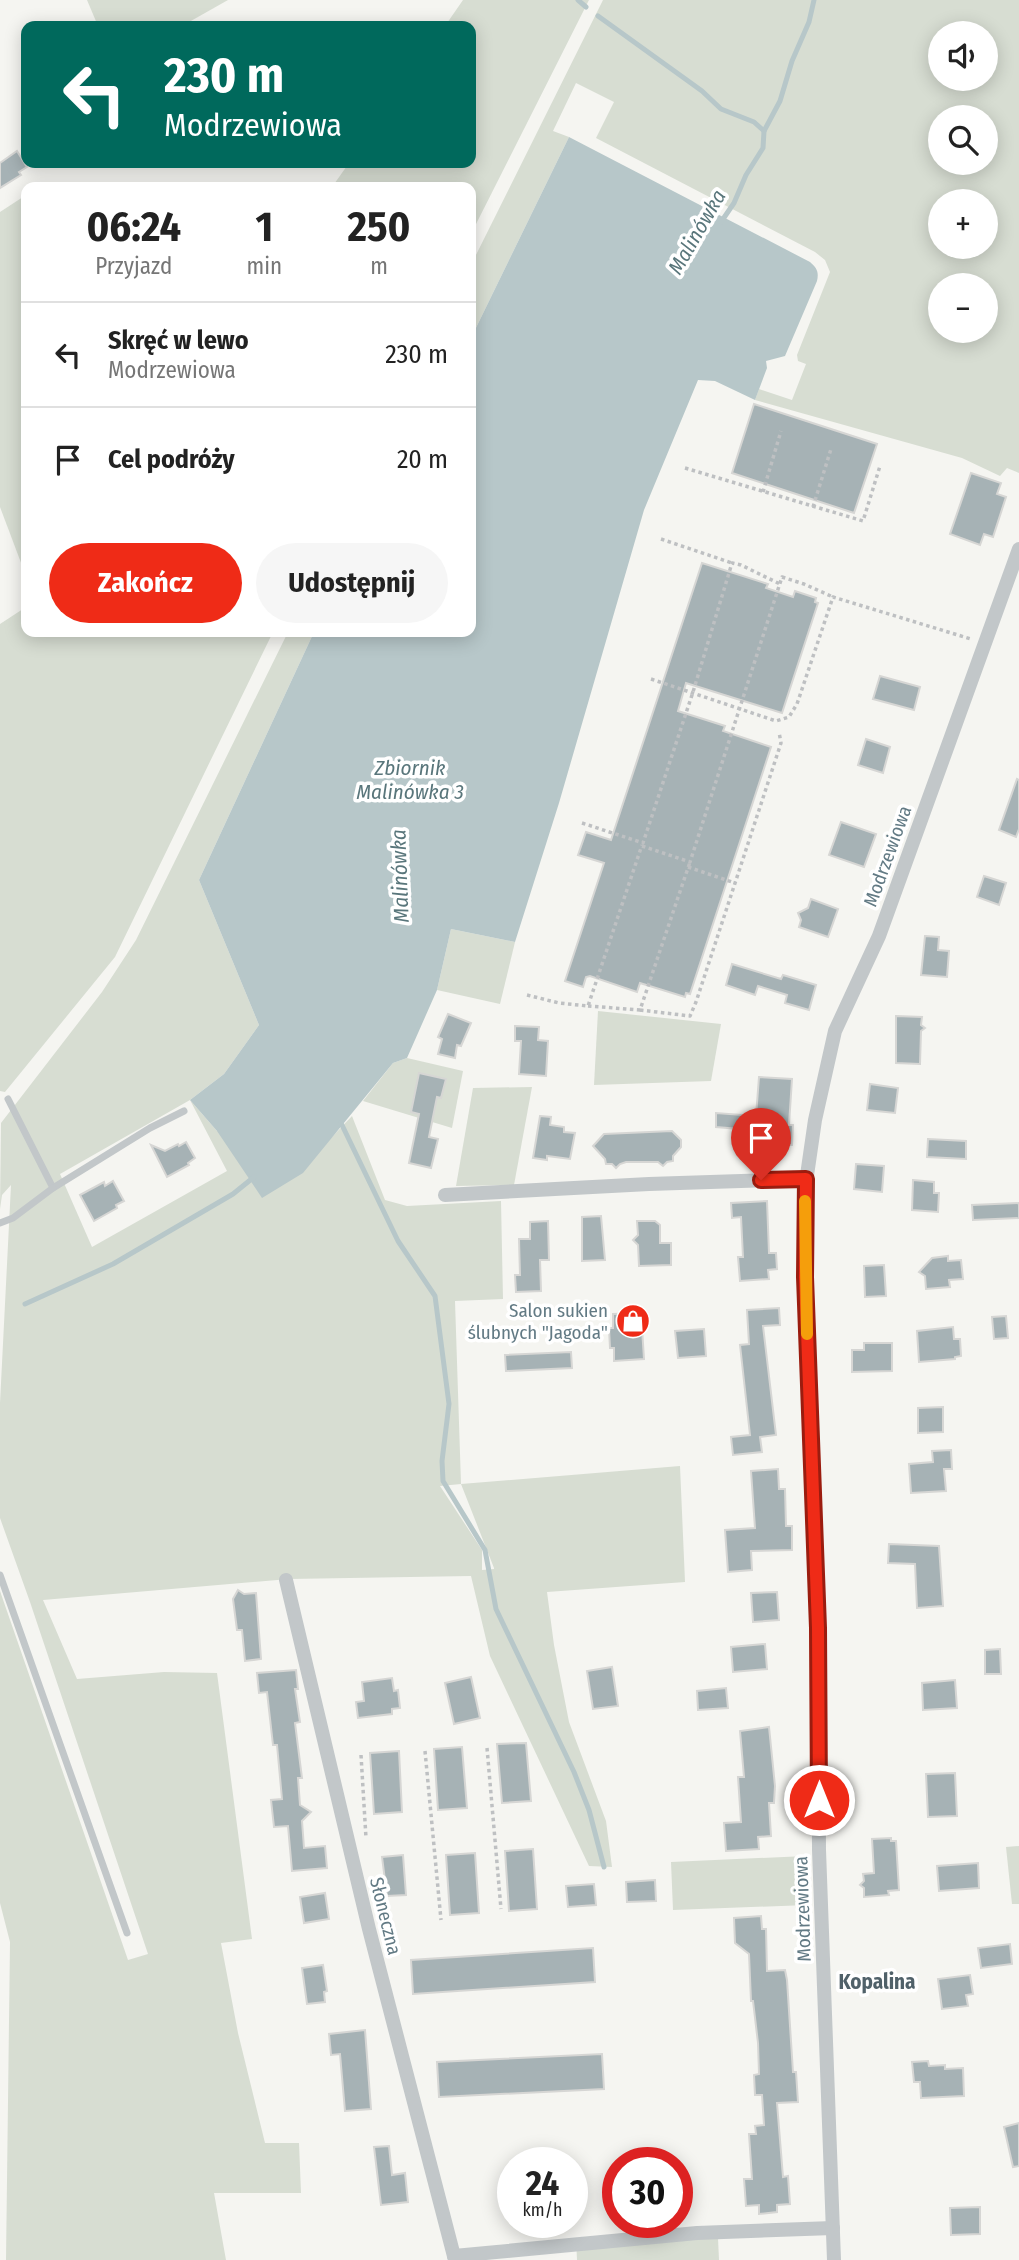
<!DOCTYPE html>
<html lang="pl">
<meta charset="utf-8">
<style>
:root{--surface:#fff;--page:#f6f6f6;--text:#222;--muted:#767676;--line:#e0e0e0;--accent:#ef2b17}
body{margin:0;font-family:"Fira Sans Condensed",sans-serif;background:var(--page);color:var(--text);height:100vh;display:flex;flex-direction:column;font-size:26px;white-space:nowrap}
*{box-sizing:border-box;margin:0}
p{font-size:23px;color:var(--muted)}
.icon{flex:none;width:38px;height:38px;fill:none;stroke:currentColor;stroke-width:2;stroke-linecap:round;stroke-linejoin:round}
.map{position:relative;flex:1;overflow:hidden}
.details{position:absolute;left:21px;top:182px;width:455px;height:455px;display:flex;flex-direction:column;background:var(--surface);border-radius:14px;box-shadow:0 4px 18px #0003}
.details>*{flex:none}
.banner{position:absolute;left:21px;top:21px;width:455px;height:147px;border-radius:14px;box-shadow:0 4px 18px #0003;background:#00695c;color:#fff;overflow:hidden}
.fabs{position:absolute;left:928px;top:21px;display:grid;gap:14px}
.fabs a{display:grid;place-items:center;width:70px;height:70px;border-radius:50%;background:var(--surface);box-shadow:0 4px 18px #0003;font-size:35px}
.speed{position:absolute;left:497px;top:2147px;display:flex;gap:14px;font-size:35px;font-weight:700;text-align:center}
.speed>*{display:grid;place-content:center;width:91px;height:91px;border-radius:50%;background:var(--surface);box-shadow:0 4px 18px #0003;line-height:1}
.speed small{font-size:18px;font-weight:400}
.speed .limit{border:10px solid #d22;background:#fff;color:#111}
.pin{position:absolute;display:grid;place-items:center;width:60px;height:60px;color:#fff;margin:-72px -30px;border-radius:50% 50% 50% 0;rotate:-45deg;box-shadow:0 0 7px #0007}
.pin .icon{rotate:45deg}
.me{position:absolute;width:77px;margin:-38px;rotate:0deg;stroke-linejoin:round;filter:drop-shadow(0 0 5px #0008)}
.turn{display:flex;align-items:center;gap:24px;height:147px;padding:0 28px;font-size:32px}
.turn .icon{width:91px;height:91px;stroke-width:2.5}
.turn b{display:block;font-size:49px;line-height:60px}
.eta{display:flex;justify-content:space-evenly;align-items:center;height:119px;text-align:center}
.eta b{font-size:42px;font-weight:700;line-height:49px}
.primary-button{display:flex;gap:14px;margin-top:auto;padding:14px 28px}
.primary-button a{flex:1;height:80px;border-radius:42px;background:var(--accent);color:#fff;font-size:28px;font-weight:700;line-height:80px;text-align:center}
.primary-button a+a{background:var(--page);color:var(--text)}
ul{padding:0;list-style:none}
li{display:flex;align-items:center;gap:21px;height:105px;padding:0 28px;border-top:2px solid var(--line)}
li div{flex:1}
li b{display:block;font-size:26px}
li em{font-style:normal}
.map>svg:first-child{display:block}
.green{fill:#d7ddd2;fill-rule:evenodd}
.water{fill:#b7c7c9}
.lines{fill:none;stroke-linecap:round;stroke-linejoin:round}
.stream{stroke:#b7c7c9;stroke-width:5}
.building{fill:#a6b2b5;stroke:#d6d6d4;stroke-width:2}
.path{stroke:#bec0c2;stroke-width:3.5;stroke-dasharray:3.5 3.5;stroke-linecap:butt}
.service{stroke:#c2c7c9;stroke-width:7}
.minor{stroke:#c2c7c9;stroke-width:14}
.route-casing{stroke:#9b1c0f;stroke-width:18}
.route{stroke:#ef2b17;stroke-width:12}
.slow{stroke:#f59e0b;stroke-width:12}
.labels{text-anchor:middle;stroke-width:7;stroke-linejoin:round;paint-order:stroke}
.street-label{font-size:19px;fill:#627a84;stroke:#fff}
.poi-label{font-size:19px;fill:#627a84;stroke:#fff;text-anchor:end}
.water-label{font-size:21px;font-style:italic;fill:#59767b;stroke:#fff}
.neighbourhood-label{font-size:21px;font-weight:bold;fill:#506169;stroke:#fff}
</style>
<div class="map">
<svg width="1019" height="2260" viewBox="0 0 1019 2260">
<rect width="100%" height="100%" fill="#f5f5f1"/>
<g class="green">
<polygon points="87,0 228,0 182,26 98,26"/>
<polygon points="463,0 589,0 471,234 471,187 332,187 349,163 471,163 471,26 445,26"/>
<path d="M603 0H1019V473L1007 468 1000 476 962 458 755 400 759 389 792 400 806 364 798 361 797 355 830 272 825 260 815 252 596 138 614 102 576 83 553 131 569 137 471 338V265ZM940 33H985V79H940ZM940 117H985V163H940ZM940 201H985V247H940ZM940 285H985V331H940Z"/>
<polygon points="26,195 26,576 0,507 0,212"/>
<polygon points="26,607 26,632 273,632 115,957 5,1092 0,1091 0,624"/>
<path d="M288 632H314L199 880 259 1025 224 1074 190 1100 217 1131 332 1137 352 1116 385 1200 407 1206 501 1201 503 1299 455 1301 461 1484 680 1466 685 1582 547 1592 554 1645 569 1722 606 1821 612 1867 589 1866 490 1656 471 1576 289 1579 43 1600 77 1679 164 1672 217 1673 252 1939 221 1943 238 2033 265 2143H299L301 2193H214L226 2260H6L10 1942 0 1903V1591L128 1960 148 1954 30 1602 0 1518V1403L11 1185 2 1195 0 1209 1 1123 102 992 136 940ZM190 1100 227 1171 92 1247 60 1174ZM461 1484 494 1568V1569L482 1570V1550L440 1486Z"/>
<polygon points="451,929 515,942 500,1004 437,990"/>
<polygon points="598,1011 721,1024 711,1081 594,1085"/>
<polygon points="407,1058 463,1071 452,1128 363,1101 393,1063"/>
<polygon points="532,1087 514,1185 456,1186 473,1088"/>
<polygon points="1019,1846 1019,1904 1012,1904 1006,1847"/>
<polygon points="806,1856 807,1905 673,1910 671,1862"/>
<polygon points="576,2238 718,2238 719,2260 577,2260"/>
</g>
<path class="water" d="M569 137 810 262C817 268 819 272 817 281L785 356 766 361 767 368 755 400 715 381 698 380 644 510 559 803 515 942 451 929 437 990 407 1058 393 1063 303 1173 262 1198 217 1131 190 1100 224 1074 259 1025 199 880 314 632H471V338Z"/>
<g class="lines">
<g class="stream">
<polyline points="578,0 586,7"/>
<polyline points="598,16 702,91 721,109 754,122 764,131"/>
<polyline points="721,222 734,203 746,175 763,148 764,131 780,101 792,61 809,22 814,0"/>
<polyline points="341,1123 398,1241 435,1296 449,1404 442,1461 443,1481 485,1550 496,1609 574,1772 589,1810 604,1867"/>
<polyline points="25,1304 113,1264 233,1194 254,1177"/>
</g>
</g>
<g class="building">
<polygon points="17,151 27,167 19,172 21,175 0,188 0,163"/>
<polygon points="754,404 877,444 854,513 732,473"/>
<polygon points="971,473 1001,483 997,494 1006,497 993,537 984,534 980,545 950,534"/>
<polygon points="702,563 768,584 766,588 793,597 795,591 816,598 815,602 818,603 782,713 686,683 678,711 725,726 723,731 771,747 690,994 686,993 685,997 640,983 637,992 590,976 586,977 583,987 565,981 604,863 578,855 586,832 611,840"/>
<polygon points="880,676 920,687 914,710 873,699"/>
<polygon points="866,739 890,747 883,773 858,765"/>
<polygon points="1017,779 1019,780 1019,829 1016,837 999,830"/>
<polygon points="841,822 876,834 864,867 829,855"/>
<polygon points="984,876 1006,883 999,905 977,897"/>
<polygon points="811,899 838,909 828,937 799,927 801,920 798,913 808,908"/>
<polygon points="925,936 939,937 938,950 949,951 947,977 921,975"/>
<polygon points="732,964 781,979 783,975 816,985 809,1010 785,1003 787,995 758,986 755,995 726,985"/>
<polygon points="448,1014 471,1023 461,1046 457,1045 455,1058 438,1054 442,1039 438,1037"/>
<polygon points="896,1016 922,1017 921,1025 925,1028 921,1031 920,1064 896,1063"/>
<polygon points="515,1026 539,1027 538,1040 548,1041 546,1076 519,1074 521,1041 515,1041"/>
<polygon points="419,1073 446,1079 441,1098 437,1097 429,1137 438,1139 431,1168 409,1163 419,1114 411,1112"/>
<polygon points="759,1077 792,1079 789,1125 793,1125 792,1145 785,1145 784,1151 749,1148 751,1130 716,1127 716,1113 756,1116"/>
<polygon points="870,1084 898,1088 895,1113 867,1110"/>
<polygon points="540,1116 551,1117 550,1125 564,1127 564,1132 575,1133 570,1159 547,1156 547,1160 533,1158"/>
<polygon points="672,1131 681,1140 681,1147 673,1156 673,1161 667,1162 663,1166 658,1162 626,1162 620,1164 616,1168 612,1164 606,1164 605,1159 593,1146 604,1134"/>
<polygon points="928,1139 966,1141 966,1159 927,1157"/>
<polygon points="186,1142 195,1158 188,1163 189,1165 167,1177 151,1145 165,1151 178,1144 179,1146"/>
<polygon points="856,1164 884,1166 882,1192 854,1189"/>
<polygon points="913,1180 934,1182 934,1193 939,1193 938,1212 912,1210"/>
<polygon points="113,1181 124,1201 116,1205 117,1208 94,1221 80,1195 104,1182 105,1186"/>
<polygon points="767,1201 769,1253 776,1253 777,1269 768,1270 769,1279 740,1281 738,1257 743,1257 741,1217 732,1218 731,1203"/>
<polygon points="1019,1203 1019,1218 973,1220 972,1205"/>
<polygon points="601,1216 605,1260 582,1261 582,1217"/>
<polygon points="548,1221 549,1260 540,1260 541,1291 516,1292 515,1275 520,1275 519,1239 530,1239 530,1222"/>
<polygon points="637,1221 655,1221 660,1225 660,1243 671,1243 671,1265 639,1266 638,1245 633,1240 638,1235"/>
<polygon points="948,1256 948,1261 961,1260 963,1279 949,1280 950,1287 926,1289 925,1276 919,1272 932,1258"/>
<polygon points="884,1265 886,1296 865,1297 864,1266"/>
<polygon points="779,1308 780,1325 763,1326 776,1435 760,1437 762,1452 733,1455 731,1437 750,1435 740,1345 749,1344 747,1310"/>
<polygon points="641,1313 644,1359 614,1361 614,1348 610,1348 609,1328 613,1328 613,1314"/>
<polygon points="1006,1316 1008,1338 994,1339 992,1317"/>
<polygon points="953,1327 954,1339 960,1339 961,1356 955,1357 955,1359 919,1362 917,1331"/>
<polygon points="704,1329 706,1356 678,1358 675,1331"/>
<polygon points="864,1343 892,1343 892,1371 852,1372 852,1350 864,1350"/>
<polygon points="571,1352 572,1368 506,1371 505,1355"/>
<polygon points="943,1407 943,1432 918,1433 918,1408"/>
<polygon points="951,1450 952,1469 944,1469 946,1491 911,1493 909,1464 933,1462 932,1451"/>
<polygon points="778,1469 779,1489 785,1489 786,1526 792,1526 792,1550 751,1551 752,1570 728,1572 725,1530 755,1528 751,1471"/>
<polygon points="889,1544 939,1546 943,1606 917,1608 915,1564 888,1563"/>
<polygon points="238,1590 244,1594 256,1593 261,1659 245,1661 242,1630 237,1630 233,1599"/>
<polygon points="777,1592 779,1620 753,1622 751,1593"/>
<polygon points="765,1644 767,1669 733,1672 731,1647"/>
<polygon points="1000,1649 1001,1674 985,1674 985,1650"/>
<polygon points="612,1667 618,1706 593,1709 587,1671"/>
<polygon points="296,1670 298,1689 295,1689 300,1722 295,1723 302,1778 298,1778 300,1805 311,1812 302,1821 304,1848 325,1846 327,1868 292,1871 288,1826 274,1827 271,1800 282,1799 277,1745 273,1745 267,1692 259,1693 257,1673"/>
<polygon points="471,1677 480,1718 454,1724 445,1683"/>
<polygon points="392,1678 394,1691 398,1690 400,1708 392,1709 392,1714 358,1718 356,1702 364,1701 362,1682"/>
<polygon points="955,1680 957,1708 923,1710 922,1683"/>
<polygon points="726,1688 728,1708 698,1710 697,1691"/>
<polygon points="769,1727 775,1786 774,1803 769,1803 771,1836 758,1837 759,1849 726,1851 724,1823 741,1822 738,1777 744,1777 740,1731"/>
<polygon points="526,1743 531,1801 502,1803 497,1744"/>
<polygon points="462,1747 467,1808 438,1810 434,1749"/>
<polygon points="399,1751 402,1812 374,1814 370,1753"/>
<polygon points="955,1773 957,1816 928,1817 926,1774"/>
<polygon points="891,1838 891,1841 896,1841 899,1890 888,1891 889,1895 864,1897 864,1888 860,1885 864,1881 863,1874 874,1873 872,1839"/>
<polygon points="533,1849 537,1909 509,1911 505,1851"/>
<polygon points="475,1853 479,1913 450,1915 446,1855"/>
<polygon points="403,1855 406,1895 387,1896 382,1857"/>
<polygon points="978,1863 979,1888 939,1891 937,1866"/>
<polygon points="655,1880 656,1901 627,1902 626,1882"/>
<polygon points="594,1884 596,1905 568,1907 566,1886"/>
<polygon points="325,1893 329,1919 304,1923 300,1897"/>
<polygon points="761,1916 762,1929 766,1929 767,1971 785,1970 787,1980 793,2072 796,2072 798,2102 777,2103 783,2177 788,2176 790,2204 777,2205 777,2212 759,2214 759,2205 746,2206 744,2179 752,2179 749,2134 756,2134 755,2126 764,2125 762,2095 755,2095 754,2075 759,2074 758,2043 753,2001 751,2001 749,1954 735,1943 734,1918"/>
<polygon points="1010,1944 1012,1964 981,1968 978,1948"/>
<polygon points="593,1948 595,1982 413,1994 411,1960"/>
<polygon points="323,1965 327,1991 324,1992 325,2002 307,2004 302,1968"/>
<polygon points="970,1975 973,1994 966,1995 968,2006 942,2009 938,1979"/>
<polygon points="365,2030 371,2109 345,2111 340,2054 331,2055 329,2034"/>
<polygon points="602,2054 604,2089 439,2097 437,2062"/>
<polygon points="928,2061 929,2066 945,2065 945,2069 963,2068 964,2096 921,2098 920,2082 914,2082 912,2062"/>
<polygon points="1019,2123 1019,2166 1013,2167 1004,2127"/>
<polygon points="389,2146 392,2175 405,2173 408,2202 381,2205 374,2147"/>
<polygon points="980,2207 980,2234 951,2235 950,2208"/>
</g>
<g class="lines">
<g class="path">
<polyline points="685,468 863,521 880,466"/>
<polyline points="763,492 781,431"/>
<polyline points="813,507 831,449"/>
<polyline points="661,539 732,563"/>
<polyline points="651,679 776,721 789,717 797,704 833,597 971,639"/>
<polyline points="582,823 643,843 693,692 732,563 741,565 780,584"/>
<polyline points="642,846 690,862 782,577 804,584 833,597"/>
<polyline points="688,867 735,883"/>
<polyline points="527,995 559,1003 588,1006 642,845"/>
<polyline points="588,1006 640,1010 690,862"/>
<polyline points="640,1010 690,1016 696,1002 781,743 779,732"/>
<polyline points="487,1748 501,1909"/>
<polyline points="425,1751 441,1920"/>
<polyline points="361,1755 366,1838"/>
</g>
<g class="service">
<polyline points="8,1099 53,1188 150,1128 184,1111"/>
<polyline points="0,1223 13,1218 53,1188"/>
<polyline points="0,1575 127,1933"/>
</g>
<g class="minor">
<polyline points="445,1195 649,1184 806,1179"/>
<polyline points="286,1580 369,1929 455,2260"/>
<polyline points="454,2256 697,2233 833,2228"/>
<polyline points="834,2260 819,1850 818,1628 806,1296 804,1196 815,1120 835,1031 879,936 1019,549"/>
</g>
</g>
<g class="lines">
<g class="route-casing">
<polyline id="route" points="761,1180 806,1179 805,1277 818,1628 819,1800"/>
</g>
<use href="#route" class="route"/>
<polyline class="slow" points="805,1201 807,1334"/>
</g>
<defs>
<g id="shop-disc" transform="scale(1.75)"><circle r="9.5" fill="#ef2b17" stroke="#fff"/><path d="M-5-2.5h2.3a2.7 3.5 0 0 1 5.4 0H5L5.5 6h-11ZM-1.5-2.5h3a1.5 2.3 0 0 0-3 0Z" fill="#fff"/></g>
</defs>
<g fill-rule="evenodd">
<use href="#shop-disc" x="633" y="1321"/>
</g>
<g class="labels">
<g class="street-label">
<text transform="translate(887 856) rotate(-70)" y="7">Modrzewiowa</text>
<text transform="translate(802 1909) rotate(-92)" y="7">Modrzewiowa</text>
<text transform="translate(386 1916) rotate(76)" y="7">Słoneczna</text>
</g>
<g class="poi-label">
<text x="608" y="1317">Salon sukien<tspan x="608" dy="22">ślubnych "Jagoda"</tspan></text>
</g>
<g class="water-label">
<text transform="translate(697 232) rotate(-60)" y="7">Malinówka</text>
<text x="410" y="775">Zbiornik<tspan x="410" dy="24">Malinówka 3</tspan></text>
<text transform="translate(400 876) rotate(-92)" y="7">Malinówka</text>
</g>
<g class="neighbourhood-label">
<text x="877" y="1989">Kopalina</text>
</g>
</g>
</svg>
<div class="fabs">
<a><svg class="icon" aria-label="sound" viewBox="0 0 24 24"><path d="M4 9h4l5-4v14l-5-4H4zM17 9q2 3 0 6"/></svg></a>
<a><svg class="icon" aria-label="search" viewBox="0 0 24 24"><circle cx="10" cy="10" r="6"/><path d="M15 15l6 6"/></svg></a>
<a>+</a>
<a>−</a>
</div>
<div class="speed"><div>24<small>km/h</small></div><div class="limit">30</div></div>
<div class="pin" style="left:761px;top:1180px;background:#d93025"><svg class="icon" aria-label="arrive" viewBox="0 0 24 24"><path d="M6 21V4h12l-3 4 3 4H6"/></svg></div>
<svg class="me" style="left:819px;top:1800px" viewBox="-20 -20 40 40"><circle r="17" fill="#ef2b17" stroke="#fff" stroke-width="3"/><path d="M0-11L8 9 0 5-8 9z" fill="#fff"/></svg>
<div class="banner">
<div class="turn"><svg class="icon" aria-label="left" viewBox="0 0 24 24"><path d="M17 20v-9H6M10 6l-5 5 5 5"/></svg><div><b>230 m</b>Modrzewiowa</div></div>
</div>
<section class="details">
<div class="eta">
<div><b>06:24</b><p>Przyjazd</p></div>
<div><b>1</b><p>min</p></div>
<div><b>250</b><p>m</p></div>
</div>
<ul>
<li><svg class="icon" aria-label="left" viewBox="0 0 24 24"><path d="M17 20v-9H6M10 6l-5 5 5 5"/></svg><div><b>Skręć w lewo</b><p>Modrzewiowa</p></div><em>230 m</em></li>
<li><svg class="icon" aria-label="arrive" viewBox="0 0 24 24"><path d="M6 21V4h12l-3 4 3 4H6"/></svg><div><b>Cel podróży</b></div><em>20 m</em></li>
</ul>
<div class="primary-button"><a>Zakończ</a><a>Udostępnij</a></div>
</section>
</div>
